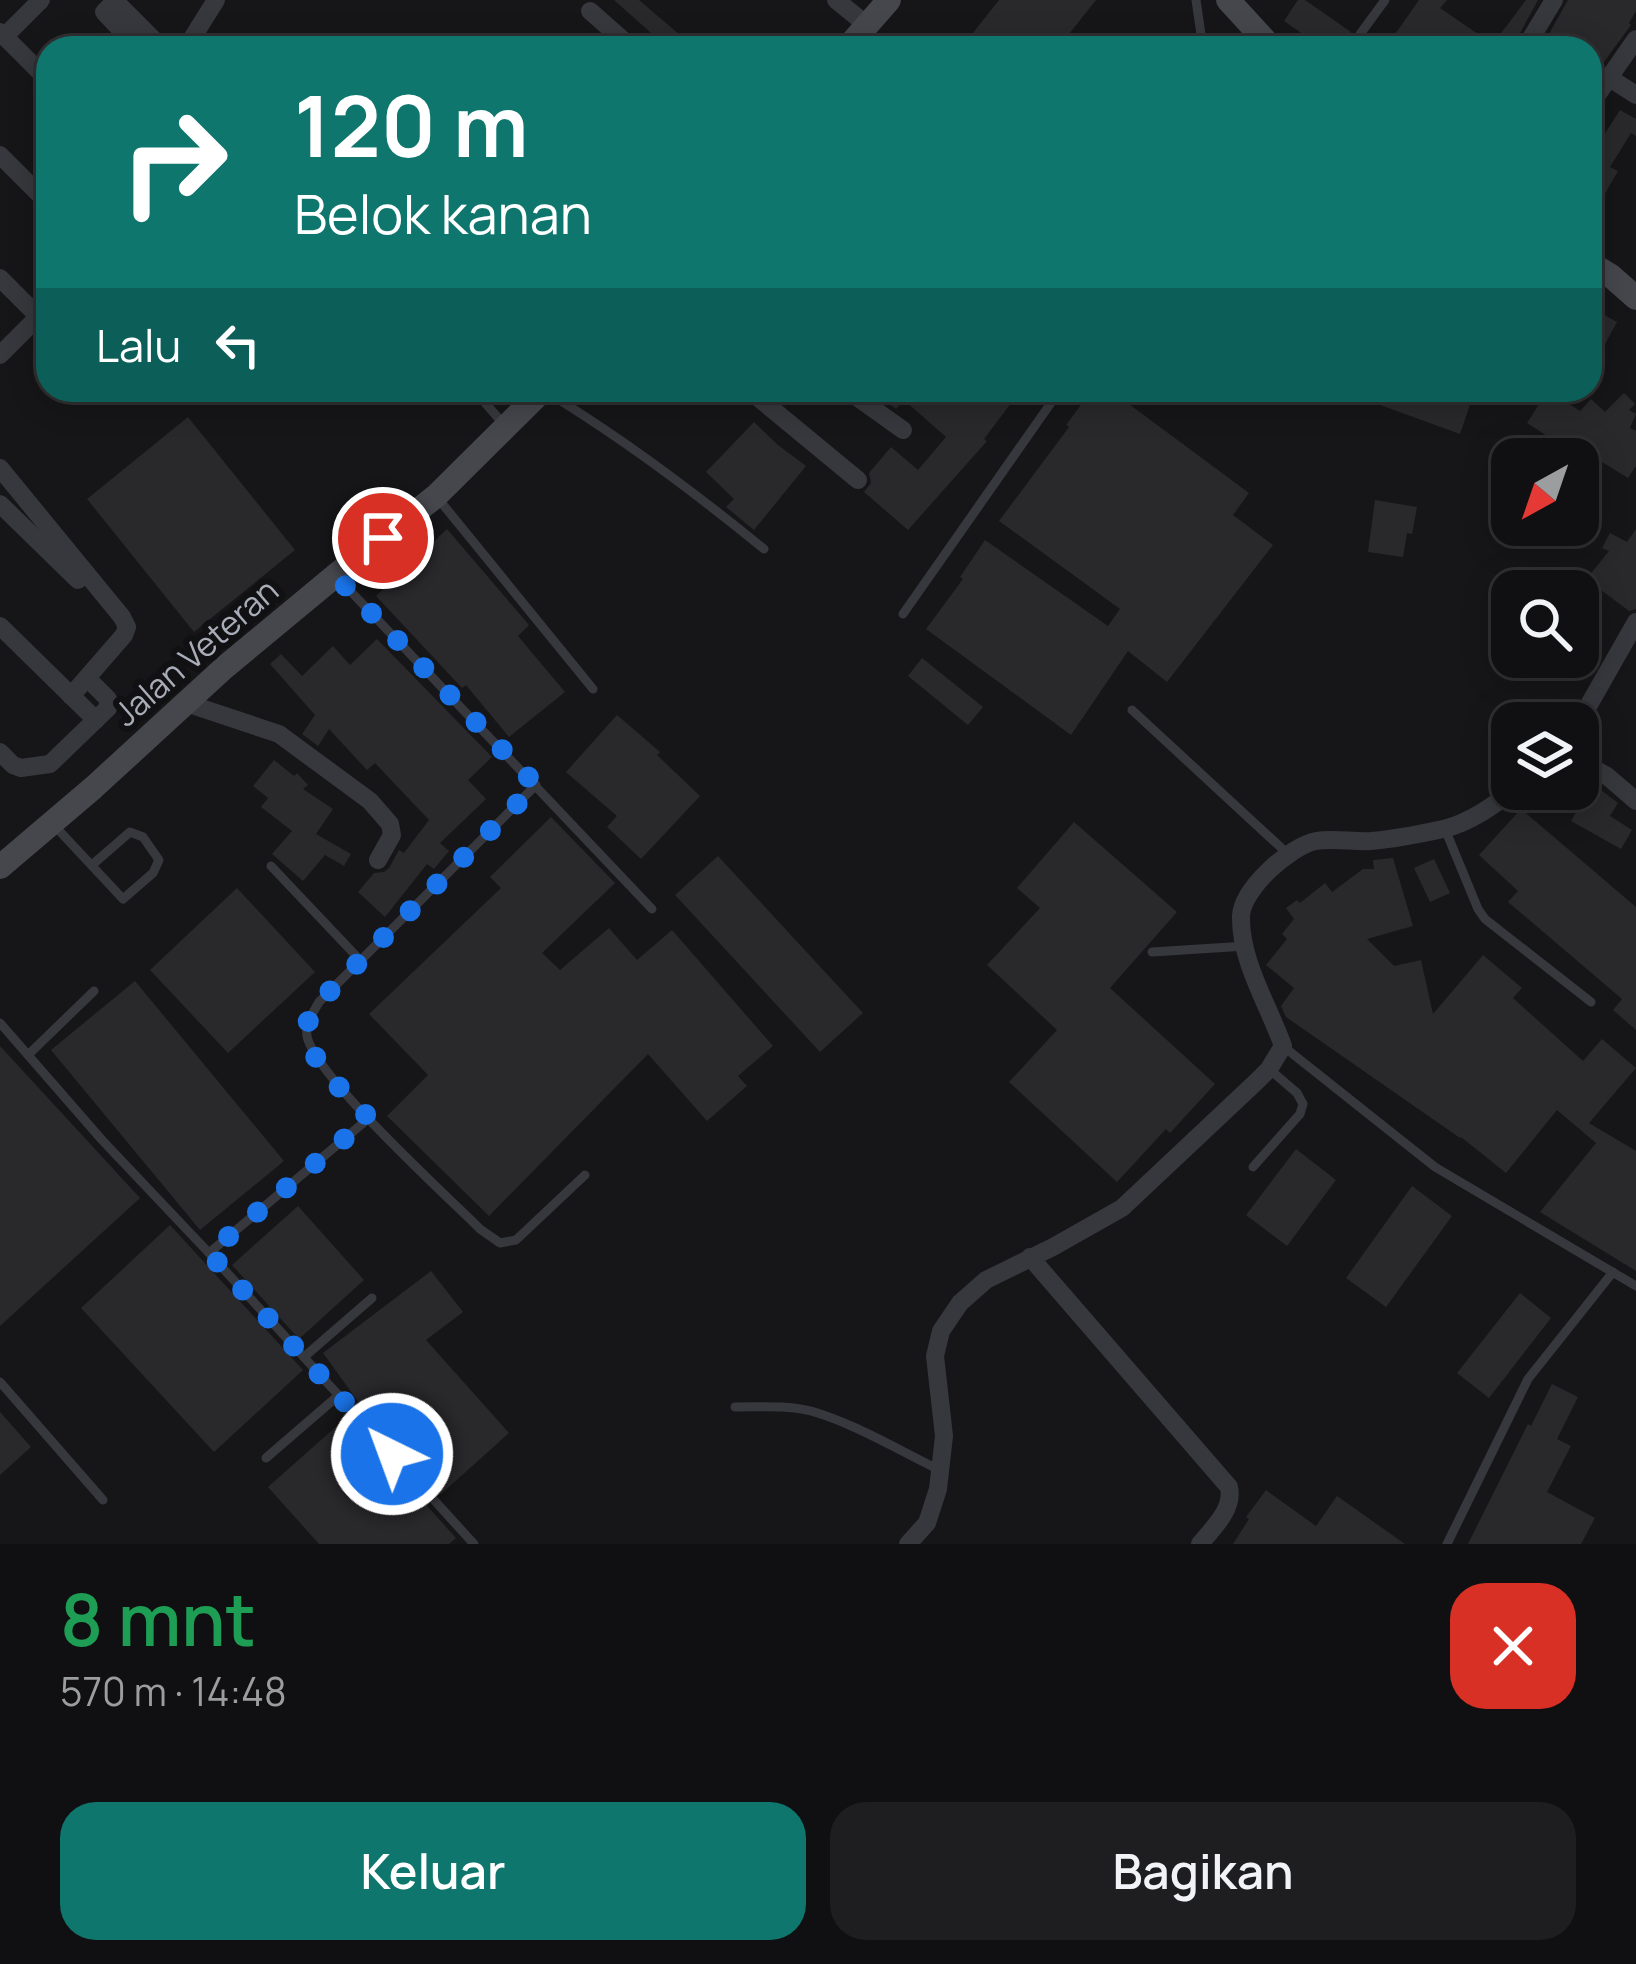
<!DOCTYPE html>
<html lang="id">
<meta charset="utf-8">
<style>
:root{--surface:#101012;--page:#1e1e20;--text:#f1f3f6;--muted:#9c9d9f;--line:#303032;--accent:#0f766e}
body{margin:0;font-family:Manrope,sans-serif;background:var(--page);color:var(--text);height:100vh;display:flex;flex-direction:column;font-size:45px;white-space:nowrap}
*{box-sizing:border-box;margin:0}
p{font-size:39px;color:var(--muted)}
.icon{flex:none;width:66px;height:66px;fill:none;stroke:currentColor;stroke-width:2;stroke-linecap:round;stroke-linejoin:round}
.map{position:relative;height:1544px;overflow:hidden}
.drawer{display:flex;flex-direction:column;background:var(--surface);flex:1}
.drawer>*{flex:none}
.top-card{position:absolute;left:36px;top:36px;width:1566px;height:366px;border-radius:36px;box-shadow:0 6px 30px #0003,0 0 0 3px var(--line);background:#0f766e;color:#fff;overflow:hidden}
.needle{width:78px;rotate:220deg}
.buttons{position:absolute;left:1491px;top:438px;display:grid;gap:24px}
.buttons a{display:grid;place-items:center;width:108px;height:108px;border-radius:24px;background:var(--surface);box-shadow:0 6px 30px #0003,0 0 0 3px var(--line);font-size:60px}
.pin{position:absolute;display:grid;place-items:center;width:102px;height:102px;color:#fff;margin:-51px;border:6px solid #fff;border-radius:50%;box-shadow:0 3px 12px #0007}
.me{position:absolute;width:132px;margin:-66px;rotate:318deg;stroke-linejoin:round;filter:drop-shadow(0 0 9px #0008)}
.turn{display:flex;align-items:center;gap:42px;height:252px;padding:0 60px;font-size:54px}
.turn .icon{width:156px;height:156px;stroke-width:2.5}
.turn b{display:block;font-size:84px;line-height:102px}
.then{display:flex;align-items:center;height:114px;padding:0 60px;background:#0003;gap:24px;font-size:45px}
.round{display:grid;place-items:center;flex:none;width:126px;height:126px;border-radius:36px;background:var(--page)}
.head{display:flex;align-items:center;justify-content:space-between;height:204px;padding:0 60px}
h1{font-size:72px;font-weight:600;line-height:90px;color:#1e9e55}
.action{display:flex;gap:24px;margin-top:auto;padding:24px 60px}
.action a{flex:1;height:138px;border-radius:36px;background:var(--accent);color:#fff;font-size:48px;font-weight:600;line-height:138px;text-align:center}
.action a+a{background:var(--page);color:var(--text)}
.map>svg:first-child{display:block}
.building{fill:#29292c}
.lines{fill:none;stroke-linecap:round;stroke-linejoin:round}
.lane{stroke:#37383d;stroke-width:9}
.street{stroke:#37383d;stroke-width:18}
.secondary{stroke:#45474d;stroke-width:24}
.route{stroke:#1a73e8;stroke-width:21;stroke-dasharray:0 37.8}
.labels{text-anchor:middle;stroke-width:12;stroke-linejoin:round;paint-order:stroke}
.street-label{font-size:33px;fill:#a8adb8;stroke:#111113}
</style>
<div class="map">
<svg width="1636" height="1544" viewBox="0 0 1636 1544">
<rect width="100%" height="100%" fill="#161618"/>
<g class="building">
<polygon points="614,0 639,0 695,48 668,48"/>
<polygon points="999,0 1096,0 1058,48 961,48"/>
<polygon points="1298,0 1305,0 1351,32 1341,48 1323,48 1284,21"/>
<polygon points="1419,0 1447,0 1440,8 1478,34 1468,48 1403,48 1391,40"/>
<polygon points="1526,0 1538,0 1512,48 1490,48"/>
<polygon points="1568,0 1636,0 1636,11 1629,23 1631,25 1590,81 1590,48 1541,48"/>
<polygon points="1620,110 1636,119 1636,136 1631,133 1610,167 1618,171 1602,199 1590,192 1590,157"/>
<polygon points="1590,307 1617,322 1598,357 1590,352"/>
<polygon points="890,390 1021,390 984,439 987,441 908,530 864,492 871,483 869,473 891,447 918,470 946,437 904,400 896,409 882,399"/>
<polygon points="1092,390 1110,390 1249,493 1233,515 1273,545 1167,682 1128,651 1071,735 926,629 963,579 960,577 985,540 1108,626 1120,609 999,521 1069,427 1066,425"/>
<polygon points="1339,390 1475,390 1460,434"/>
<polygon points="1548,390 1580,411 1591,399 1605,412 1624,393 1635,404 1629,410 1636,414 1630,428 1636,431 1636,466 1628,478 1579,448 1575,454 1527,423"/>
<polygon points="188,417 295,550 194,632 87,499"/>
<polygon points="754,422 778,445 806,466 754,530 726,507 734,499 706,472"/>
<polygon points="1375,500 1417,507 1412,534 1407,533 1403,557 1368,552"/>
<polygon points="447,529 529,625 518,636 565,692 509,737 466,685 462,688 376,596"/>
<polygon points="1636,529 1636,609 1629,611 1601,590 1583,619 1600,639 1595,651 1578,644 1578,604 1587,586 1584,582 1609,551 1602,548 1610,533 1627,542"/>
<polygon points="377,639 492,757 468,780 486,799 440,843 449,851 434,869 427,864 385,917 358,892 374,873 384,872 389,868 399,850 404,853 429,820 375,763 367,770 329,729 318,746 302,734 315,715 270,664 281,654 302,676 333,646 350,665"/>
<polygon points="922,658 983,707 968,725 908,676"/>
<polygon points="617,715 660,752 657,755 700,796 641,859 607,827 617,816 566,772"/>
<polygon points="274,760 294,776 297,773 308,785 303,789 333,809 316,834 351,854 344,866 325,855 303,881 272,854 292,831 261,807 268,798 253,786"/>
<polygon points="1593,784 1618,803 1610,816 1632,830 1621,849 1571,821"/>
<polygon points="1521,809 1636,907 1636,1030 1613,1010 1622,999 1508,902 1518,891 1479,855"/>
<polygon points="551,817 615,883 542,953 560,970 609,928 637,960 672,930 773,1046 738,1076 747,1086 707,1121 648,1054 489,1216 387,1116 428,1075 369,1014 501,888 490,877"/>
<polygon points="1074,822 1177,912 1110,988 1215,1084 1170,1133 1166,1129 1117,1182 1009,1082 1057,1030 987,965 1040,908 1017,888"/>
<polygon points="718,856 863,1013 820,1052 675,895"/>
<polygon points="1393,858 1413,926 1367,939 1394,966 1421,960 1433,1014 1483,955 1522,988 1513,998 1583,1061 1602,1039 1636,1068 1589,1123 1636,1151 1636,1271 1540,1212 1596,1143 1557,1110 1506,1173 1461,1137 1460,1138 1286,1017 1281,1006 1294,988 1266,965 1287,939 1282,934 1294,919 1286,908 1297,900 1300,903 1325,883 1332,892 1363,869 1374,869 1373,860"/>
<polygon points="1434,859 1450,893 1430,902 1414,868"/>
<polygon points="237,888 315,972 228,1053 150,970"/>
<polygon points="135,981 284,1161 200,1230 51,1050"/>
<polygon points="0,1046 140,1198 0,1326"/>
<polygon points="1296,1149 1336,1180 1287,1246 1246,1215"/>
<polygon points="1412,1186 1452,1216 1386,1307 1346,1278"/>
<polygon points="298,1206 364,1280 299,1339 232,1265"/>
<polygon points="170,1225 303,1370 214,1452 81,1308"/>
<polygon points="431,1271 463,1312 426,1340 509,1433 441,1494 365,1411 323,1353"/>
<polygon points="1520,1293 1551,1318 1489,1398 1457,1373"/>
<polygon points="1552,1384 1578,1397 1557,1439 1571,1446 1547,1492 1595,1518 1581,1544 1468,1544 1528,1424 1531,1426"/>
<polygon points="0,1412 31,1447 0,1475"/>
<polygon points="347,1417 456,1538 449,1544 319,1544 268,1487"/>
<polygon points="1266,1490 1316,1526 1337,1496 1405,1544 1233,1544 1249,1519 1246,1517"/>
</g>
<g class="lines">
<g class="lane">
<polyline points="1196,0 1203,48"/>
<polyline points="1350,48 1385,0"/>
<polyline points="474,390 506,427"/>
<path d="M543 390C621 437 693 491 764 549"/>
<polyline points="436,496 593,689"/>
<polyline points="339,579 652,909"/>
<polyline points="903,614 1060,390"/>
<polyline points="1132,710 1289,855"/>
<path d="M536 785 319 1002C313 1013 305 1023 307 1036 314 1075 446 1195 480 1229L500 1243 516 1240 585 1175"/>
<polyline points="52,823 123,899 153,873 159,860 143,837 130,832 92,865"/>
<polyline points="1445,829 1478,909 1485,919 1591,1002"/>
<polyline points="271,866 360,960"/>
<polyline points="1152,952 1246,946"/>
<polyline points="0,1023 102,1140 209,1253"/>
<polyline points="1284,1047 1435,1167 1636,1286"/>
<polyline points="28,1055 94,991"/>
<polyline points="369,1118 209,1253 474,1544"/>
<polyline points="1253,1167 1300,1114 1303,1104 1297,1093 1269,1069"/>
<polyline points="304,1357 372,1298"/>
<polyline points="0,1382 103,1500"/>
<path d="M735 1407C760 1407 787 1405 811 1411 856 1424 898 1450 940 1470"/>
<polyline points="266,1458 339,1395"/>
<polyline points="1447,1544 1528,1379 1613,1272"/>
</g>
<g class="street">
<polyline points="836,0 868,26"/>
<polyline points="590,11 632,48"/>
<polyline points="0,32 48,80"/>
<polyline points="4,37 41,0"/>
<polyline points="138,48 104,12 115,1 162,48"/>
<polyline points="186,48 216,0"/>
<polyline points="1525,48 1554,0"/>
<polyline points="1611,79 1636,95"/>
<polyline points="1590,105 1636,39"/>
<polyline points="0,155 48,203"/>
<polyline points="0,278 39,317"/>
<polyline points="0,355 48,307"/>
<polyline points="749,390 858,480"/>
<polyline points="847,390 903,430"/>
<polyline points="0,468 122,617 127,627 124,635 71,696"/>
<polyline points="0,504 78,580"/>
<polyline points="0,626 96,720"/>
<polyline points="186,703 279,734 370,801 390,824 392,835 378,860"/>
<polyline points="1578,724 1636,622"/>
<polyline points="0,752 13,765 21,768 50,764 108,708 108,699 87,678"/>
<polyline points="1578,760 1607,776 1636,801"/>
<path d="M1030 1257 1229 1487C1234 1509 1213 1528 1200 1544"/>
<path d="M908 1544 927 1523 938 1489 944 1436 935 1356 941 1331 960 1303 986 1280 1053 1247 1122 1208 1256 1082 1269 1069 1283 1046C1268 1004 1240 961 1241 916 1242 889 1290 846 1316 841 1333 838 1353 842 1371 841 1395 839 1420 834 1443 829 1470 823 1494 805 1515 789"/>
</g>
<g class="secondary">
<polyline points="1228,0 1272,48"/>
<polyline points="847,48 889,0"/>
<polyline points="1590,263 1611,276 1636,298"/>
<polyline points="0,867 93,788 225,667 336,575 436,496 543,390"/>
</g>
</g>
<g class="lines">
<path class="route" d="M383 538 335 575 536 785 319 1002C314 1010 307 1019 307 1029 305 1059 350 1097 369 1118L209 1253 392 1454"/>
</g>
<g class="labels">
<g class="street-label">
<text transform="translate(196 652) rotate(-41)" y="12">Jalan Veteran</text>
</g>
</g>
</svg>
<div class="buttons">
<a><svg class="needle" viewBox="-14 -14 28 28"><path d="M0-13l5 13h-10z" fill="#e53935"/><path d="M0 13l5-13h-10z" fill="#9c9d9f"/></svg></a>
<a><svg class="icon" aria-label="search" viewBox="0 0 24 24"><circle cx="10" cy="10" r="6"/><path d="M15 15l6 6"/></svg></a>
<a><svg class="icon" aria-label="layers" viewBox="0 0 24 24"><path d="M12 4l9 5-9 5-9-5zM3 14l9 5 9-5"/></svg></a>
</div>
<div class="pin" style="left:383px;top:538px;background:#d93025"><svg class="icon" aria-label="arrive" viewBox="0 0 24 24"><path d="M6 21V4h12l-3 4 3 4H6"/></svg></div>
<svg class="me" style="left:392px;top:1454px" viewBox="-20 -20 40 40"><circle r="17" fill="#1a73e8" stroke="#fff" stroke-width="3"/><path d="M0-11L8 9 0 5-8 9z" fill="#fff"/></svg>
<div class="top-card">
<div class="turn"><svg class="icon" aria-label="right" viewBox="0 0 24 24"><path d="M7 20v-9h11M14 6l5 5-5 5"/></svg><div><b>120 m</b>Belok kanan</div></div>
<div class="then">Lalu<svg class="icon" aria-label="left" viewBox="0 0 24 24"><path d="M17 20v-9H6M10 6l-5 5 5 5"/></svg></div>
</div>
</div>
<section class="drawer">
<div class="head"><div><h1>8 mnt</h1><p>570 m · 14:48</p></div><a class="round" style="background:#d93025;color:#fff"><svg class="icon" aria-label="close" viewBox="0 0 24 24"><path d="M6 6l12 12M18 6L6 18"/></svg></a></div>
<div class="action"><a>Keluar</a><a>Bagikan</a></div>
</section>
